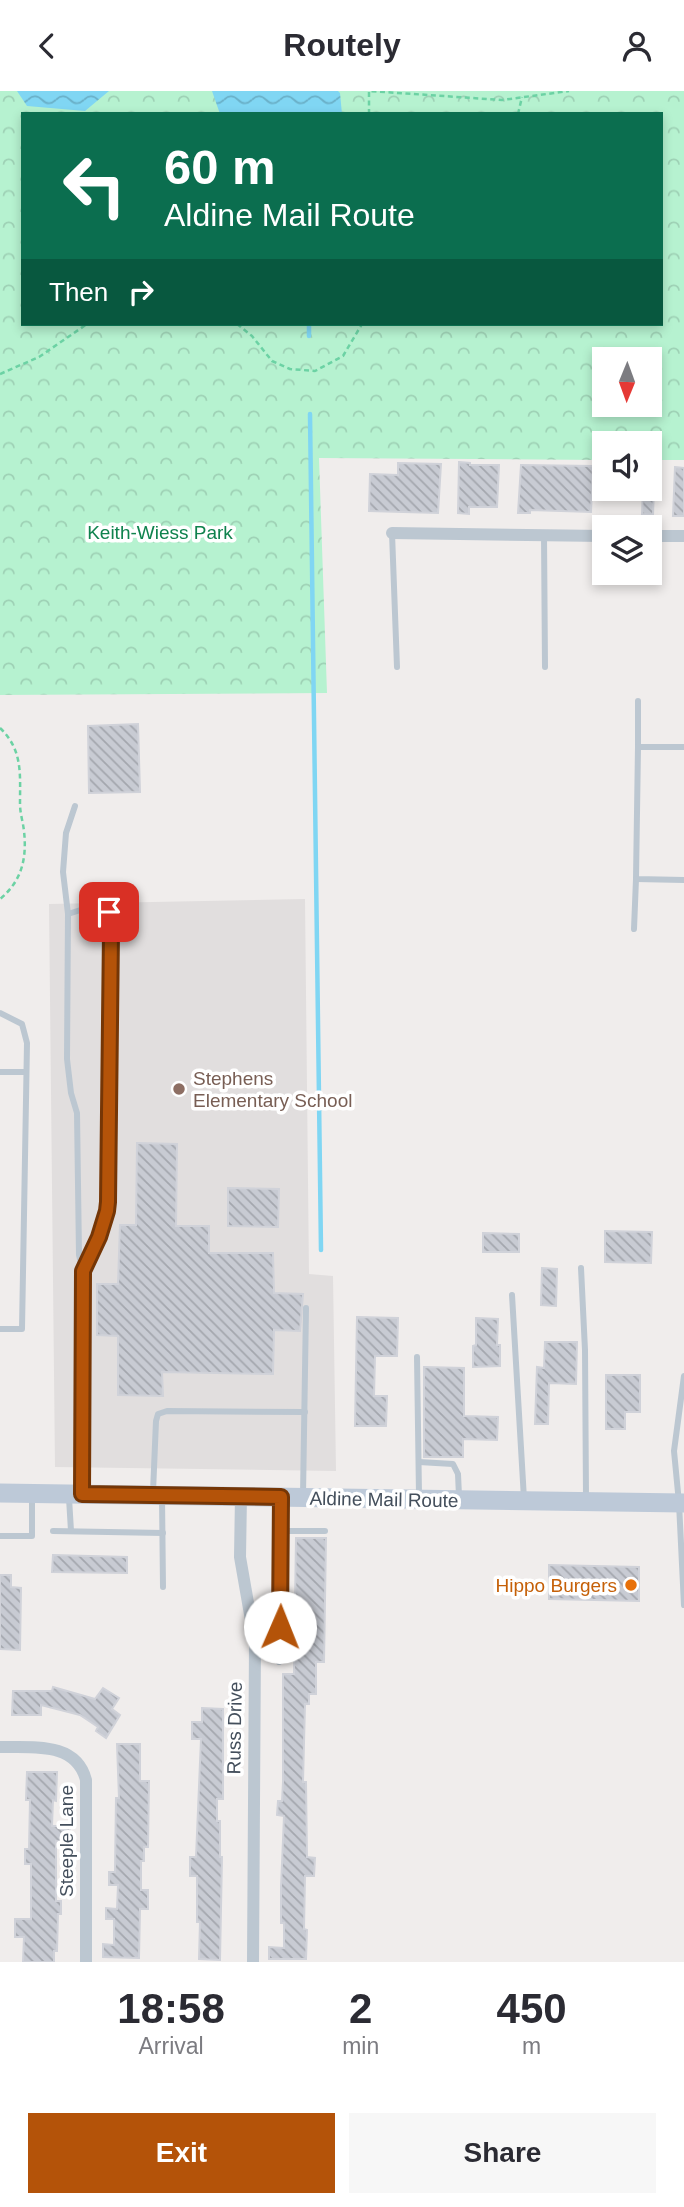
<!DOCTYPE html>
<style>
:root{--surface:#fff;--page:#f7f7f7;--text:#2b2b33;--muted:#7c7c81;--accent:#b45309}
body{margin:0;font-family:Arial,sans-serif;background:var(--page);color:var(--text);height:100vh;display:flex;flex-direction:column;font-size:26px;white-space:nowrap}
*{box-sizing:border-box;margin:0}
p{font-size:23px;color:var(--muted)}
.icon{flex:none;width:38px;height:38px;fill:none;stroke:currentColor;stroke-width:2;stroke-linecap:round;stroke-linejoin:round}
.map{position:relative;height:1871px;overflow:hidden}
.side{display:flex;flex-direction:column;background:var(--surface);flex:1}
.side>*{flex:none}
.guide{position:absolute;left:21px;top:21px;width:642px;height:214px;border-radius:0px;box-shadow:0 4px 10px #0003;background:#0b6e4f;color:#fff;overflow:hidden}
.needle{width:46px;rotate:181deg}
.buttons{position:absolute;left:592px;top:256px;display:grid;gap:14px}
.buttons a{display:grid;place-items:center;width:70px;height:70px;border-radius:0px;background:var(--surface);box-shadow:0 4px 10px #0003;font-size:35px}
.pin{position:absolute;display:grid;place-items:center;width:60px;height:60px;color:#fff;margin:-30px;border-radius:14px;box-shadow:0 4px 10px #0006}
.me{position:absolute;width:77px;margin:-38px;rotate:1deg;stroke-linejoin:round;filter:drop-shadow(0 0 5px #0008)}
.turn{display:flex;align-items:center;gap:24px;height:147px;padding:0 28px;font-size:32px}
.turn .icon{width:91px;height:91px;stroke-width:2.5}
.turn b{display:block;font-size:49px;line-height:60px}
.then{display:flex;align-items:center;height:66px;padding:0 28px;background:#0003;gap:14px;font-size:26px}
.eta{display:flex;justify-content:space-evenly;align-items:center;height:119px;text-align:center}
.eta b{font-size:42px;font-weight:700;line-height:49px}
.action{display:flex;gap:14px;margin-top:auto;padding:14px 28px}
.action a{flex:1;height:80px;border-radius:0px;background:var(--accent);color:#fff;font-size:28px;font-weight:700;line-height:80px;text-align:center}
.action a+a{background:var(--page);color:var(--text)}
header{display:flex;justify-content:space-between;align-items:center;height:91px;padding:0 28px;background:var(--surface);font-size:32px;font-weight:700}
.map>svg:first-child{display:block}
.education{fill:#e1dede}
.park{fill:url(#park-crowns);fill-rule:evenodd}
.water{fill:url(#water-waves)}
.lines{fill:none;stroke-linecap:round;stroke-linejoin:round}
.stream{stroke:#80d6f3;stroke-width:4.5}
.building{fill:url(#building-back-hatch);stroke:#d0d2d9;stroke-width:2}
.path{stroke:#6cd2a4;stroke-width:2.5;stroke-dasharray:5 3.5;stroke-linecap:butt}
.service{stroke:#bcc7d1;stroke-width:6}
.minor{stroke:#bcc7d1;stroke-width:12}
.secondary{stroke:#bdc9d8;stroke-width:19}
.route-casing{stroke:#753606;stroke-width:18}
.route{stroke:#b45309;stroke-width:12}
.education-dot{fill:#8d6e63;stroke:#fff;stroke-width:2.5}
.food-dot{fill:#e8710a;stroke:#fff;stroke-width:2.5}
.labels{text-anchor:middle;stroke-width:7;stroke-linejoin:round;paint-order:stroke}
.park-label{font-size:19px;fill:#0f824d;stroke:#fff}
.education-label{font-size:19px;fill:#785e54;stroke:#fff;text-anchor:start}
.street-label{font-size:19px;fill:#444f5c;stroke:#fff}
.food-label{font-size:19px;fill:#c56008;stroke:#fff;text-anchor:end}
</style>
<header><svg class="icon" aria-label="back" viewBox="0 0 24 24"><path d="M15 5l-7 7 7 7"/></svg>Routely<svg class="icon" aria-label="person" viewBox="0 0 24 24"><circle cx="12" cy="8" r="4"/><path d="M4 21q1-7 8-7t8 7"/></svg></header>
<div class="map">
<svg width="684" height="1871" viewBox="0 0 684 1871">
<defs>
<pattern id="park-crowns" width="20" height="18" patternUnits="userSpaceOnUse" patternTransform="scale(1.75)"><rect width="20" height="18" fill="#b6f2d0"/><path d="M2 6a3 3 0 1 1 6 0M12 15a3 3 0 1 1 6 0" fill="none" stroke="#9ed1b5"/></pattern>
<pattern id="water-waves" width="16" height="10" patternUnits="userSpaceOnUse" patternTransform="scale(1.75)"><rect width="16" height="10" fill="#80d6f3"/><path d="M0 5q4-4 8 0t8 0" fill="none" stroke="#6ab0c8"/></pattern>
<pattern id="building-back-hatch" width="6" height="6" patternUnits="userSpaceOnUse" patternTransform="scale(1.75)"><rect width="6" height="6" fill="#c8cbd3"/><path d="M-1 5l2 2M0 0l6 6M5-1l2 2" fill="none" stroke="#a4a7ae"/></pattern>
</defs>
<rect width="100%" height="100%" fill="#f0edec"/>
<polygon class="education" points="305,808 309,1183 333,1185 336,1380 55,1376 49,813"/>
<path class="park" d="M0 0H684V369H649V352H604V369L319 367 327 602 0 604ZM23 23H662V233H23ZM604 268H649V313H604Z"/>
<g class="water">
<polygon points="17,0 109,0 85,20 27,15"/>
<polygon points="212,0 338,0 340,2 342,23 220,23"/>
</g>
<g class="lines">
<g class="stream">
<polyline points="309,233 309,245"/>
<polyline points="310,323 321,1159"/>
</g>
</g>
<g class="building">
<polygon points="459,371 470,372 470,374 499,374 497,416 469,416 469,423 458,422"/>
<polygon points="398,372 441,373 438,422 369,420 370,383 398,384"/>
<polygon points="521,374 593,375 591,421 530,419 530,422 518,422"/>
<polygon points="675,376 684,377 684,425 673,425"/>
<polygon points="643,397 654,397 653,424 642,423"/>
<polygon points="138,633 140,701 89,702 88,635"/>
<polygon points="137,1052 177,1053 176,1135 209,1135 209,1162 273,1162 274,1202 303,1203 300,1240 274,1239 273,1283 162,1281 163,1305 118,1304 118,1245 97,1244 97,1193 118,1193 120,1134 136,1134"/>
<polygon points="228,1097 279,1098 278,1136 228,1135"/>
<polygon points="605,1140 652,1141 651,1172 605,1171"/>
<polygon points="483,1142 519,1143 519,1161 483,1161"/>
<polygon points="542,1177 557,1178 556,1215 541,1214"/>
<polygon points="357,1226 398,1227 397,1265 375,1265 374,1305 387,1305 386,1335 355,1335"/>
<polygon points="476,1227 498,1228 497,1254 500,1254 500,1275 473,1276 473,1255 476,1254"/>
<polygon points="545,1251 577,1251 576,1293 549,1292 548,1333 535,1333 537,1276 544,1277"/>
<polygon points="424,1276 464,1277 464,1325 498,1326 497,1349 463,1348 463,1366 424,1366"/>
<polygon points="606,1284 640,1284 640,1321 625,1321 625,1338 606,1338"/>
<polygon points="296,1447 326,1447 324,1571 316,1571 316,1603 309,1603 309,1613 305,1613 303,1691 306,1691 307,1766 315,1767 314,1785 305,1785 304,1838 307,1839 306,1868 269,1868 269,1856 284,1857 284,1832 281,1832 281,1796 284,1725 277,1724 278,1710 282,1710 283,1691 283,1583 294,1583"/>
<polygon points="53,1464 127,1466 127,1482 52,1481"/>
<polygon points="549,1474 639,1476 639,1510 549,1508"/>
<polygon points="0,1484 11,1484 11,1496 21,1497 20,1559 0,1558"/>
<polygon points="53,1596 95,1608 103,1597 119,1607 112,1618 120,1624 106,1647 96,1640 98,1636 80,1624 41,1614 41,1624 12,1624 13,1600 52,1600"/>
<polygon points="202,1617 223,1618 223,1708 217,1708 217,1730 220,1730 220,1766 222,1766 220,1869 199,1868 200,1831 197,1831 197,1785 190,1785 190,1766 196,1766 201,1648 192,1648 192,1631 202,1631"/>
<polygon points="117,1653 140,1653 140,1690 149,1690 148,1756 144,1756 144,1770 141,1770 141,1799 148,1799 148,1818 140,1818 139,1867 103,1866 103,1853 114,1854 114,1828 106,1828 106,1817 117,1818 118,1794 109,1794 109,1781 115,1781 116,1707 119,1707"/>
<polygon points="27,1681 57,1681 56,1710 53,1709 52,1735 70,1735 69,1751 56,1750 56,1810 61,1810 61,1823 58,1823 57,1860 54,1860 54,1871 23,1871 24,1846 15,1846 15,1828 31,1828 31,1773 25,1773 25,1758 29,1758 30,1709 26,1709"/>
</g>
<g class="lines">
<g class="path">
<polyline points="369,23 369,0 502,9 569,0"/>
<polyline points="518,23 522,6"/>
<polyline points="237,233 252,245 272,270 290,278 315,280 343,265 362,233"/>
<polyline points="0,283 39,266 87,233"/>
<path d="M0 637C23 659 20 683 20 713 20 722 23 731 24 740 27 767 22 790 0 808"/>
</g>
<g class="service">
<polyline points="392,442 397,576"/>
<polyline points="544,444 545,576"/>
<polyline points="638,656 638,610"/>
<polyline points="684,656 638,656 636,788 684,789"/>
<path d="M96 814 105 815 109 821 111 841 108 1111C106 1135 93 1158 83 1180L79 1164 77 1022 71 1002 67 968 68 823Z"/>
<polyline points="68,823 63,781 66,742 75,715"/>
<polyline points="634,838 636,788"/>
<polyline points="0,922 22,933 27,952 22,1238 0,1238"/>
<polyline points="0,981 26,981"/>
<polyline points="581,1177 585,1259 586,1406"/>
<polyline points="512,1204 524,1408"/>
<polyline points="417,1266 419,1404"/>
<polyline points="684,1285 674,1360 679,1412 684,1514"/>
<polyline points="419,1371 453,1373 458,1383 459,1405"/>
<polyline points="82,1401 83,1180"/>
<polyline points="153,1401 156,1330 158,1323 167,1320 305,1321"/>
<polyline points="303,1404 306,1217"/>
<polyline points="162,1406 163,1496"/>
<polyline points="69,1407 71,1440"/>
<polyline points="53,1440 163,1442"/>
<polyline points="281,1440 325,1440"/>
<polyline points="0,1445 32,1445 32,1404"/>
<polyline points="255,1552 280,1552"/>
<polyline points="279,1571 281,1408"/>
</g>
<g class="minor">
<polyline points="392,442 604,445"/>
<polyline points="649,445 684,445"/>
<polyline points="241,1405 240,1466 255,1552 253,1871"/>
<path d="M0 1656C32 1657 76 1650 86 1689V1871"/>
</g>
<polyline class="secondary" points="0,1402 684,1412"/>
</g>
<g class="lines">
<g class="route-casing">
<polyline id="route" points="109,821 111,841 108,1111 107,1120 99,1146 83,1180 82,1403 281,1406 280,1536"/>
</g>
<use href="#route" class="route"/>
</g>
<circle class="education-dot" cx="179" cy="998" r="7"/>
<circle class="food-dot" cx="631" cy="1494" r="7"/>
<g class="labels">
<g class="park-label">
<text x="160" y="448">Keith-Wiess Park</text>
</g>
<g class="education-label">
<text x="193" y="994">Stephens<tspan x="193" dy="22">Elementary School</tspan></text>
</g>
<g class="street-label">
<text transform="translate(384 1408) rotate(1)" y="7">Aldine Mail Route</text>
<text transform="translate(234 1637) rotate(-89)" y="7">Russ Drive</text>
<text transform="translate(66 1750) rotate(-90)" y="7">Steeple Lane</text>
</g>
<g class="food-label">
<text x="617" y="1501">Hippo Burgers</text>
</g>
</g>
</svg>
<div class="buttons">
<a><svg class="needle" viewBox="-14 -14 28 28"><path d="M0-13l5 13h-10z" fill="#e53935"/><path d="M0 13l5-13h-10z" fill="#7c7c81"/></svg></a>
<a><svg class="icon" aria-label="sound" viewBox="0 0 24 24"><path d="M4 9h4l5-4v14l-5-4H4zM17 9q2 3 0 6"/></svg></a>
<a><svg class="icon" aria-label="layers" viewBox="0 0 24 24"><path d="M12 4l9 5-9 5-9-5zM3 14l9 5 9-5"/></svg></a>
</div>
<div class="pin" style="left:109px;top:821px;background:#d93025"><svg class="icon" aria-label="arrive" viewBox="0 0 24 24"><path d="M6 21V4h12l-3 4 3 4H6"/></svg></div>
<svg class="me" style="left:280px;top:1536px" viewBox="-20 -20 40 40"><circle r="19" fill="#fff"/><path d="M0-13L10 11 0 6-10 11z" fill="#b45309"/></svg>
<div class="guide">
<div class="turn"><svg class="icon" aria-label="left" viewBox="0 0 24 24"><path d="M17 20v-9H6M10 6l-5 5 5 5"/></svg><div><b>60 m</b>Aldine Mail Route</div></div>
<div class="then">Then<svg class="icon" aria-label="right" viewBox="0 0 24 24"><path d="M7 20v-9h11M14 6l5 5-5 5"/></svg></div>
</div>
</div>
<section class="side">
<div class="eta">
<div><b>18:58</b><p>Arrival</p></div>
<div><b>2</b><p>min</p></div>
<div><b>450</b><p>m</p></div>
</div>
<div class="action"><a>Exit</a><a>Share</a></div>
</section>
